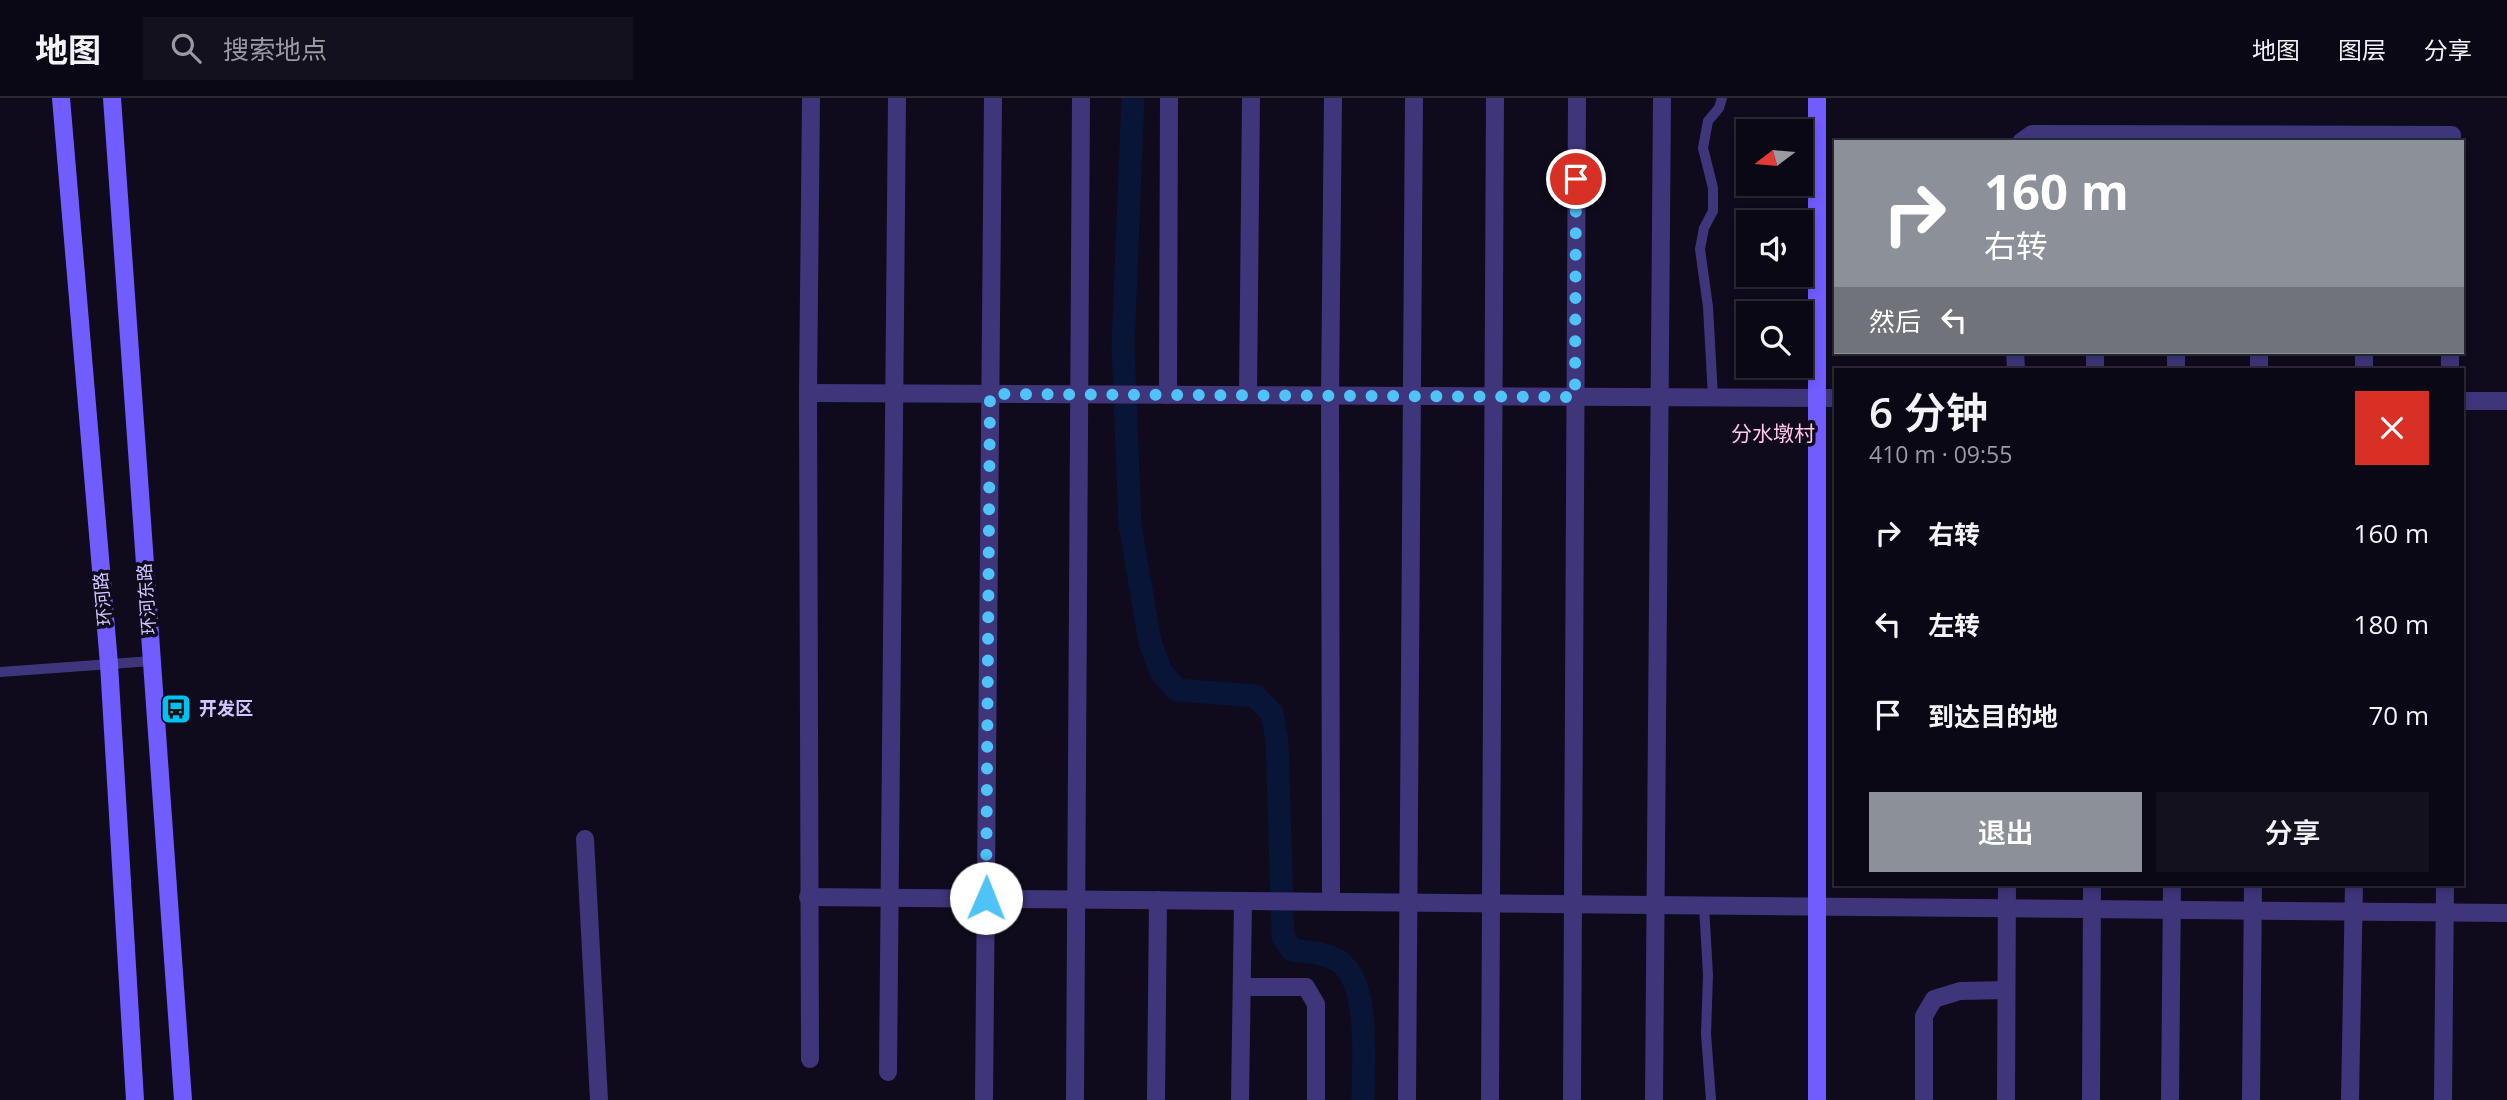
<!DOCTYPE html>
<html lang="zh">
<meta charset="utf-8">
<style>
:root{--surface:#0b0815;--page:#14111e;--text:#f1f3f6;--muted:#9a9aa0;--line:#2b2934;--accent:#8c9099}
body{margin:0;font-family:"Open Sans","Noto Sans SC",sans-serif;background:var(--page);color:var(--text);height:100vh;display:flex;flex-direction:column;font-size:26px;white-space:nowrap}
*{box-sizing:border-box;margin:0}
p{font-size:23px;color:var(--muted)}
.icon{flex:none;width:38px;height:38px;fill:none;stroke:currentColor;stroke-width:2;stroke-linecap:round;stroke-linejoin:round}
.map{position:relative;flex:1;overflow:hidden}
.sheet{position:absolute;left:1834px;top:270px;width:630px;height:518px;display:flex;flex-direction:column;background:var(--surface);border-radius:0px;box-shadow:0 4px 10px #0003,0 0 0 2px var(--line)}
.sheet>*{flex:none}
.banner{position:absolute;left:1834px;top:42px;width:630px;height:214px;border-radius:0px;box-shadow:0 4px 10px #0003,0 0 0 2px var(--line);background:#8c9099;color:#fff;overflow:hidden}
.needle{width:46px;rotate:254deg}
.fabs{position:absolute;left:1736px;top:21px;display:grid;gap:14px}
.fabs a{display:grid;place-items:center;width:77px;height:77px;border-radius:0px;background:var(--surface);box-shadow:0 4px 10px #0003,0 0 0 2px var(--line);font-size:35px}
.pin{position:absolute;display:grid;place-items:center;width:60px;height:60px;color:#fff;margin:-30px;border:4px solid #fff;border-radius:50%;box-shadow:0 2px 7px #0007}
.me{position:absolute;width:77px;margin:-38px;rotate:1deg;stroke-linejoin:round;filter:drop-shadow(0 0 5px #0008)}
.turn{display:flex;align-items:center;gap:24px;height:147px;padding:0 35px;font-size:32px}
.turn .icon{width:91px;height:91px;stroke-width:2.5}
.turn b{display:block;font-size:49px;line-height:60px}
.then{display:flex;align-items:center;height:66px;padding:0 35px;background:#0003;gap:14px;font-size:26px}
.round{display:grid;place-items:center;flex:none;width:74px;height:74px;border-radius:0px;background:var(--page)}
.summary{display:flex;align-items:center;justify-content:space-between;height:119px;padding:0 35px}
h1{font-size:42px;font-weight:600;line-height:52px}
.primary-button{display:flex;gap:14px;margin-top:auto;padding:14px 35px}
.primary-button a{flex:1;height:80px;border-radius:0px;background:var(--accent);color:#fff;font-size:28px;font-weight:600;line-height:80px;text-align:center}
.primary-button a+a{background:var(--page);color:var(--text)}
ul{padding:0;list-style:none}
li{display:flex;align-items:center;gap:21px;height:91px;padding:0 35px}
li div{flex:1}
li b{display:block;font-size:26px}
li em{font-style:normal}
header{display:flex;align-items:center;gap:42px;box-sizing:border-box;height:98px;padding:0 35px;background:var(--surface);border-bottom:2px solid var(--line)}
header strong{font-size:33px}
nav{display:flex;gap:38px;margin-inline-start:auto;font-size:24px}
.search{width:490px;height:63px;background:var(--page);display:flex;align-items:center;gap:18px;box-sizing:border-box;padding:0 24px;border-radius:0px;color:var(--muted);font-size:26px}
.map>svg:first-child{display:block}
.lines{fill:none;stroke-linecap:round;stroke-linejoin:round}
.canal{stroke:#081537;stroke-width:23}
.lane{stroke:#3f357b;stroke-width:10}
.street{stroke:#3f357b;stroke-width:18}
.secondary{stroke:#705cff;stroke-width:18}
.route{stroke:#4fc3f7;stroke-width:12;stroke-dasharray:0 21.6}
.labels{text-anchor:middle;stroke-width:7;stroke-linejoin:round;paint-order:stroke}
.street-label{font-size:18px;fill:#d1c5ff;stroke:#0f0b1c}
.poi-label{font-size:18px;font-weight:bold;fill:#d1c5ff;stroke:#0f0b1c;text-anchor:start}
.quarter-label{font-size:21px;fill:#ffc7e6;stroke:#0f0b1c}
</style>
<header>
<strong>地图</strong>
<div class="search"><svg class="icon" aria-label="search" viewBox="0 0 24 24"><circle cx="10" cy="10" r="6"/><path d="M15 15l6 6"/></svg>搜索地点</div>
<nav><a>地图</a><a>图层</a><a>分享</a></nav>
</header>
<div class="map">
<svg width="2507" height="1002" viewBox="0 0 2507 1002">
<rect width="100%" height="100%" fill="#0f0b1c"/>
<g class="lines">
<path class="canal" d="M1133 0 1123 248 1130 427 1150 544 1161 574 1177 592 1255 598 1272 615 1277 642 1283 839 1292 852C1307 854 1328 855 1340 864 1371 888 1363 966 1363 1002"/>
<g class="lane">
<polyline points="1713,299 1708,209 1700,151 1704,130 1713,113 1713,90 1703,50 1708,23 1719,10 1722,0"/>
<polyline points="0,574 152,563"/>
<polyline points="1704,807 1708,877 1706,936 1711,1002"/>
</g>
<g class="street">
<polyline points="2021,44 2032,36 2452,37 2452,44"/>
<polyline points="2015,254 2016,271"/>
<polyline points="2095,271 2095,254"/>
<polyline points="2176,271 2176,254"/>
<polyline points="2259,271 2259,254"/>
<polyline points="2364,271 2364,254"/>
<polyline points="2450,271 2450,254"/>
<polyline points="808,295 1836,300"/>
<polyline points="1168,297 1169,0"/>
<polyline points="1248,297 1251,0"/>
<polyline points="2462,303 2507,303"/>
<polyline points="585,741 599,1002"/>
<polyline points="808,799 2507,815"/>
<polyline points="1331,803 1330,297 1333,0"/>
<polyline points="1242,889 1306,889 1316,906 1316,1002"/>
<polyline points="810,961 808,295 811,0"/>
<polyline points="888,974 897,0"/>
<polyline points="984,1002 993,0"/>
<polyline points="1075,1002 1081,0"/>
<polyline points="1156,1002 1158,802"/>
<polyline points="1240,1002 1243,803"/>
<polyline points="1407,1002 1414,0"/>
<polyline points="1490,1002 1495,0"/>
<polyline points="1572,1002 1577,0"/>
<polyline points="1654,1002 1662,0"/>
<polyline points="1924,1002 1924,918 1934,901 1960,893 2006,892"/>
<polyline points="2006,1002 2007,786"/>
<polyline points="2091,1002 2092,786"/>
<polyline points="2170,1002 2172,786"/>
<polyline points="2251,1002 2253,786"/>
<polyline points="2350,1002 2354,786"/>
<polyline points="2443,1002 2445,786"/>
</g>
<g class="secondary">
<polyline points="61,0 109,566 135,1002"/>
<polyline points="112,0 183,1002"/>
<polyline points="1817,1002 1817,0"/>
</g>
</g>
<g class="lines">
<polyline class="route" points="986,800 990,296 1575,299 1576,81"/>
</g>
<defs>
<g id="bus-square" transform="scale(1.575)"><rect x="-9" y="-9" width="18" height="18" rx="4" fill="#00c2f0" stroke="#0f0b1c"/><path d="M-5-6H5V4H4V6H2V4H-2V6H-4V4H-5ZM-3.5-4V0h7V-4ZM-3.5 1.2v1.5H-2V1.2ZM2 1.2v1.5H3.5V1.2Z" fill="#111"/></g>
</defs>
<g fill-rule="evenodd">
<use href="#bus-square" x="176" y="611"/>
</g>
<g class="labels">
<g class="street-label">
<text transform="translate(103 501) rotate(-95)" y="6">环河路</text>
<text transform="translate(147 501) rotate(-94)" y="6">环河东路</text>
</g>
<g class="poi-label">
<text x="199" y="617">开发区</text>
</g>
<g class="quarter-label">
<text x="1773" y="343">分水墩村</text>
</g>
</g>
</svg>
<div class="fabs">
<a><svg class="needle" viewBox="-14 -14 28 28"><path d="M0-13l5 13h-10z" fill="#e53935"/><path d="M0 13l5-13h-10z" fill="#9a9aa0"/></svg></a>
<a><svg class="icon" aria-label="sound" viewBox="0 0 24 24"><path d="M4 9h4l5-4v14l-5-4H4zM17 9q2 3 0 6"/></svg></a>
<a><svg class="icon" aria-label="search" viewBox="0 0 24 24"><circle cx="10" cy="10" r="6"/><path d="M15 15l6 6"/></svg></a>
</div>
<div class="pin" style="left:1576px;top:81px;background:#d93025"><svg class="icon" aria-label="arrive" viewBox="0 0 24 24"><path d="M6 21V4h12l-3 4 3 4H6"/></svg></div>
<svg class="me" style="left:986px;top:800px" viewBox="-20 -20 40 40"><circle r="19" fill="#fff"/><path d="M0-13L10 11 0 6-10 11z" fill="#4fc3f7"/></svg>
<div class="banner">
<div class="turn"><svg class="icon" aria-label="right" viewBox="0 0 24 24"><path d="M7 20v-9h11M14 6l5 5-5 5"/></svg><div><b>160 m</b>右转</div></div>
<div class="then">然后<svg class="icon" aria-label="left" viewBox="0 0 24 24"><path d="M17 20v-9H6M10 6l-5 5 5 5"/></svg></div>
</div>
<section class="sheet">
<div class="summary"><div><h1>6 分钟</h1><p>410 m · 09:55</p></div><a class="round" style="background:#d93025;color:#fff"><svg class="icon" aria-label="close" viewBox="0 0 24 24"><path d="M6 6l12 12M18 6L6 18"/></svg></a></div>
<ul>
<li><svg class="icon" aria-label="right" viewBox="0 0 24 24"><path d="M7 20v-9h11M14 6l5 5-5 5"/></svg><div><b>右转</b></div><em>160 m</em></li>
<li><svg class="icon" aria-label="left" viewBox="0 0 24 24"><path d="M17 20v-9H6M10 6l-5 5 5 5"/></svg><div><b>左转</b></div><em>180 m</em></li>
<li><svg class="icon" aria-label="arrive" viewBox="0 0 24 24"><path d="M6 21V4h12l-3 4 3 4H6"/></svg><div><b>到达目的地</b></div><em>70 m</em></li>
</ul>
<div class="primary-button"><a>退出</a><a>分享</a></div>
</section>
</div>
